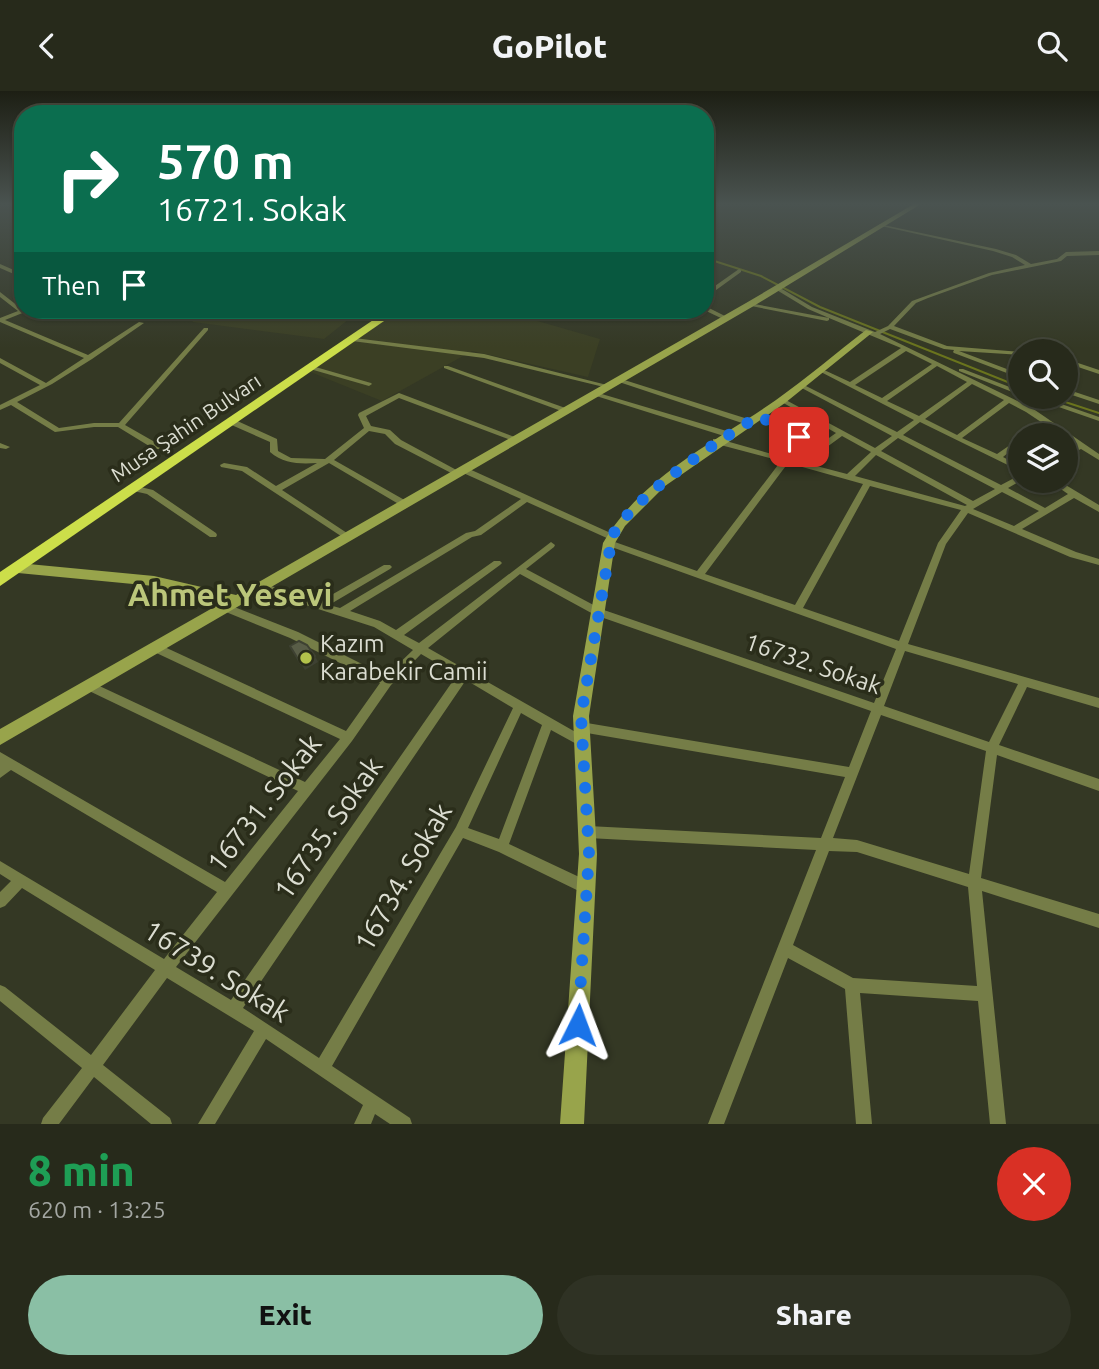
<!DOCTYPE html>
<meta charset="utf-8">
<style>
:root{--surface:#272a1b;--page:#2f3224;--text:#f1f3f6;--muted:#a4a7a3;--line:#43463a;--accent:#8abfa5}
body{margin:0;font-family:Ubuntu,sans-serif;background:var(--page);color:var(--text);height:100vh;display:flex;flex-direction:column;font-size:26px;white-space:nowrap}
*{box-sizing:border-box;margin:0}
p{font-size:23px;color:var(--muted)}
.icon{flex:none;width:38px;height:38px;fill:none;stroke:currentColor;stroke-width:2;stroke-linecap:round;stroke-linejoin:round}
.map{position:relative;height:1033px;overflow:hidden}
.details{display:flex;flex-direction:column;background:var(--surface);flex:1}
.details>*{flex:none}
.guide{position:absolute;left:14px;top:14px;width:700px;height:214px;border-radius:28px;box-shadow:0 2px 5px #0004,0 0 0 2px var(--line);background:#0b6e4f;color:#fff;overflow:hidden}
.controls{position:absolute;left:1008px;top:248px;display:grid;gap:14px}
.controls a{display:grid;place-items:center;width:70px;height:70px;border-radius:50%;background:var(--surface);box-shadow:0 2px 5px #0004,0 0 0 2px var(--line);font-size:35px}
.pin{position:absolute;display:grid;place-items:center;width:60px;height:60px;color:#fff;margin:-30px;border-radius:14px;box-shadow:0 4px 10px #0006}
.me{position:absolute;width:77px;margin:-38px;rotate:3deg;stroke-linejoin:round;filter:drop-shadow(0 0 5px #0008)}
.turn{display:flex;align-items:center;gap:24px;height:147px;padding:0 28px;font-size:32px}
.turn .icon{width:91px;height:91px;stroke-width:2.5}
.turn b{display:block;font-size:49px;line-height:60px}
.then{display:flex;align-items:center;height:66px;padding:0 28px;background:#0003;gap:14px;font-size:26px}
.round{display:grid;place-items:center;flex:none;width:74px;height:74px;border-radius:37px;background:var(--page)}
.summary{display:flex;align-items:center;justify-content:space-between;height:119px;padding:0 28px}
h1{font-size:42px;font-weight:800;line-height:52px;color:#1e9e55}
.button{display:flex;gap:14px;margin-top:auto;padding:14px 28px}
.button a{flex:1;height:80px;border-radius:42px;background:var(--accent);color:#111;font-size:28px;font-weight:800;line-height:80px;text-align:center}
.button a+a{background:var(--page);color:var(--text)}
header{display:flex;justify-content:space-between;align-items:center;height:91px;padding:0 28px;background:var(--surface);font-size:32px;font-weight:800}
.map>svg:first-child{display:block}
.built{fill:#3b3f24}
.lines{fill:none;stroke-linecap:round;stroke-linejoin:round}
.stream{stroke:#6a741d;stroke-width:2}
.street{fill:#757d47;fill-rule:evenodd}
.secondary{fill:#98a44b;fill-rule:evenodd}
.highway{fill:#ccde4a;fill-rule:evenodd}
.shaded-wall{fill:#3e4132}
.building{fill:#595d47;stroke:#3e4132;stroke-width:2}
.route{stroke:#1a73e8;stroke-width:12;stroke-dasharray:0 21.6}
.poi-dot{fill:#b3c24b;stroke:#2a2d1a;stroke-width:2.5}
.labels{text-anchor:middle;stroke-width:7;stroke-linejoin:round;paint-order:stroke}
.far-street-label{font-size:21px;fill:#dbddd1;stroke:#2a2d1a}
.poi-label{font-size:24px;fill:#dbddd1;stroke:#2a2d1a;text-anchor:start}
.street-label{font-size:24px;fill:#dbddd1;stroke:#2a2d1a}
.near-street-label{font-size:28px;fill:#dbddd1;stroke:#2a2d1a}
.district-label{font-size:32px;font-weight:bold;fill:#bbc67a;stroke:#2a2d1a}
</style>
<header><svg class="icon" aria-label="back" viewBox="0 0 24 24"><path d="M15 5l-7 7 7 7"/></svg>GoPilot<svg class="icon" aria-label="search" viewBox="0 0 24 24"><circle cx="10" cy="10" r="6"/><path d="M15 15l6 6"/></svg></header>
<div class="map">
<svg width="1099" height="1033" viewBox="0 0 1099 1033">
<rect width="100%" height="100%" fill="#343824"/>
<g class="built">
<polygon points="185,219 287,219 349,228 324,248 193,231"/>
<polygon points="397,219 499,219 600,248 588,286 472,260 382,310 303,278"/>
</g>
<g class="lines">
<g class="stream">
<polyline points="705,167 761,185 820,216 1020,296"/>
<polyline points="1050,306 1099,322"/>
</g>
<g class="street">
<path d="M879 133 996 158 1016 164 1031 173 1057 168 1066 161 1099 160V164L1067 165 1061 170 992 184 928 207 916 212 894 235 947 255 1022 261H1020V264L959 260 1020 283V287L954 262 953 261 954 259 944 258 890 238 880 243 1032 317 1099 363V369L1081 358 1066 365V360L1076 354 1066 348V345H1062L1046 334 1031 345H1022L1041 331 1026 321 1009 312 962 347 997 363 1020 347V352L1003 366 1020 375V380L920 331 903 344 1001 394 1020 384V390L1008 397 1045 417 1068 403 1049 390H1059L1099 414V421L1074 407 1022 438 1076 461 1099 468V474L1070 466 968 422 946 453 908 553 1099 607V617L1027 596 999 654 1099 688V700L997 664 981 787 1099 823V837L982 800 1006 1033H990L978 910 860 902 872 1033H856L845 898 788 867 724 1033H708L816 759 588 747 584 745 582 741 584 737 588 735 821 747 845 686 581 641 577 640 575 636 577 632 581 631 849 676 871 620 595 524 520 483 428 557 586 647 588 651 586 655 582 656 551 639 509 753 592 792 594 797 592 802 587 804 499 761 463 747 332 975 410 1027 412 1033H390L375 1023 371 1033H354L363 1014 266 948 215 1033H198L254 940 167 887 103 974 170 1027 172 1033H151L94 986 59 1033H41L43 1027 82 977 0 910V894L5 896 91 964 155 879 22 797 5 815 0 817V801L11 790 0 783V770L164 868 217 801 11 679 0 687V661L225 791 298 700 85 598 84 595 85 592 89 590 93 592 305 691 340 648 150 559 149 556 150 553 154 552 158 553 346 640 380 592 290 547 221 519 219 516 221 513 224 512 298 541 386 585 413 559 374 536 259 499 257 496 262 492 319 511 384 474H390L392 476 390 478 329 514 340 517 466 442 475 440 521 408 461 381V377H467L615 444 616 446 612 449 609 448 527 411 481 444 472 446 350 520 380 530 396 539 494 470H500L502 472 500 474 404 544 419 552 551 451 555 454 554 456 526 478 601 518 874 612 896 558 606 454 605 452 606 450H612L697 480 781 370 713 352V348H719L797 370 814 358 756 327V323H762L819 354 836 342 780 310V308H784L875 357 892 345 798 295V293H802L897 341 914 329 817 279 822 278 850 291 901 257 829 227V229L827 230 746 214 749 212 829 227 808 218 775 198 774 197 777 195 812 216 875 241 888 235 912 210 989 182 1025 174 1012 166 993 160 881 135ZM906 260 932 273 882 307 855 294ZM937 275 967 291 919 325 887 310ZM972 293 1004 309 957 344 925 328ZM842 345 871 361 847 383 805 372ZM898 347 995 398 973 410 881 360ZM876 364 967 414 965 415 855 385ZM788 372 863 393 795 514 705 483ZM870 395 961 419 938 452 899 550 803 517ZM1002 401 1039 420 1014 435 973 418ZM905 560 1018 593 989 651 884 615ZM421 563 457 584 231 909 176 876 352 650 391 594ZM466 589 513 617 456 736 319 967 243 917ZM521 622 542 634 499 748 468 737ZM881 624 986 660 969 783 857 749 833 747ZM829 760 857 761 968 796 977 895 853 887 793 854Z"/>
<polygon points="0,173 23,183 23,187 0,177"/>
<polygon points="739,178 741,179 741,181 705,207 705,202"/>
<polygon points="0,201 23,219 30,219 5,229 88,264 139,231 144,232 92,268 52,293 17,311 59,337 94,332 119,332 204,237 208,237 208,239 125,334 160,354 160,358 154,358 118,336 94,336 55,341 11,314 0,319 0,314 40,294 0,272 0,267 46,292 84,267 0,231 0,227 18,220 0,206"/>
<polygon points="705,215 727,226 728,227 723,228 704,219 705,219"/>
<polygon points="354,247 484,263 611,295 608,297 484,267 352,250 352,248"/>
<polygon points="1066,268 1099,279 1099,283 1066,272"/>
<polygon points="312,275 371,292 372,293 369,295 310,278 309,277"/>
<polygon points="444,275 448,275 571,319 570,321 564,321 444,277"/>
<polygon points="959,278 963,278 1020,300 1020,304 959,280"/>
<polygon points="618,287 751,329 752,331 748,333 745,333 616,290 615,289"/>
<polygon points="1066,298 1099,309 1099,313 1066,302"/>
<polygon points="595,301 730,341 731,343 727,345 724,345 593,304 592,303"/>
<path d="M399 302 520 348 516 350H513L399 307 366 325 371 335 390 339 401 349 462 382 458 385 455 384 395 353 385 343 369 340 334 369 408 411 409 413 408 415H402L329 372 282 399 350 444 351 446 347 449 242 380 221 376 220 374 224 372 247 376 276 395 317 372C300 373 284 373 270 361V351L227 332V328H233L277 348 278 360 291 367 325 368 364 337 358 324 359 322Z"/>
<polygon points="1030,306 1041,306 1099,326 1099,330"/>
<polygon points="0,352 10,356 6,358 0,357"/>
<polygon points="132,394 153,399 216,442 217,444 216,446 210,446 147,403 129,399 129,395"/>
</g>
<g class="secondary">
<polygon points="914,113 921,113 752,216 0,654 0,638 223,511 154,495 18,482 11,477 13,474 18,472 154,485 236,504 746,212"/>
<path d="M866 239 873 241 785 312 665 395 625 435 615 452 589 625 597 763 584 1033H560L579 763 573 625 603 452C642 385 714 352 776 309 807 287 836 262 866 239Z"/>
</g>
<polygon class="highway" points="388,219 400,219 0,495 0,481"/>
</g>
<polygon class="shaded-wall" points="315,565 318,571 305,579 301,573"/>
<polygon class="building" points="299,550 307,554 315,565 301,573 290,555"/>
<linearGradient id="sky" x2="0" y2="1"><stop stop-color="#1d1f14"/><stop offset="0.44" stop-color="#4a5350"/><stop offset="1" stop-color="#4a5350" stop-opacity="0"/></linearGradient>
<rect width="1099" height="257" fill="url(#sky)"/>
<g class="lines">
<path class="route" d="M578 934 589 763 581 625 612 446C627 410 723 346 759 325L799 346"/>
</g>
<circle class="poi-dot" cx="306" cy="567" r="7"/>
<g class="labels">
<g class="far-street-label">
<text transform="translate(186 337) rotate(-34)" y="7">Musa Şahin Bulvarı</text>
</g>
<g class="poi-label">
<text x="320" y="561">Kazım<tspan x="320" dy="28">Karabekir Camii</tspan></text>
</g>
<g class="street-label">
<text transform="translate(813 573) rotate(19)" y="8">16732. Sokak</text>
</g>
<g class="near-street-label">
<text transform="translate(264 712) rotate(-52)" y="10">16731. Sokak</text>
<text transform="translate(328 737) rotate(-55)" y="10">16735. Sokak</text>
<text transform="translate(403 786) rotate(-60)" y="10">16734. Sokak</text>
<text transform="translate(217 880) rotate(32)" y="10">16739. Sokak</text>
</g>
<g class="district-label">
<text x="230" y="515">Ahmet Yesevi</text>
</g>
</g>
</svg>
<div class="controls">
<a><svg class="icon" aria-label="search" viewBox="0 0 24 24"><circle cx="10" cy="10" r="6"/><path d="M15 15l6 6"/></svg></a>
<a><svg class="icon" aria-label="layers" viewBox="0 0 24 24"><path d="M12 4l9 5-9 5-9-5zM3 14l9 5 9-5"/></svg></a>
</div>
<div class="pin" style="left:799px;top:346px;background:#d93025"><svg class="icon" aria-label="arrive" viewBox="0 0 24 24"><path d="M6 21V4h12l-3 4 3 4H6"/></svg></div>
<svg class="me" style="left:578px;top:934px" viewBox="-20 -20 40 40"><path d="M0-17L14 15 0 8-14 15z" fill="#1a73e8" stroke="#fff" stroke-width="4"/></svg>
<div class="guide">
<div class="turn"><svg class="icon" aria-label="right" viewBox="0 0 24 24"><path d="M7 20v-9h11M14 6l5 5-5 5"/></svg><div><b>570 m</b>16721. Sokak</div></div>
<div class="then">Then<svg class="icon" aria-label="arrive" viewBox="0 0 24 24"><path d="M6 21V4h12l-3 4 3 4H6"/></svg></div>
</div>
</div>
<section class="details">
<div class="summary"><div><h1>8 min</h1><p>620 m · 13:25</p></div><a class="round" style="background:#d93025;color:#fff"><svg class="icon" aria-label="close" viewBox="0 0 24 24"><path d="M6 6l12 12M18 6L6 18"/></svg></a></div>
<div class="button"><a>Exit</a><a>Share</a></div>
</section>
